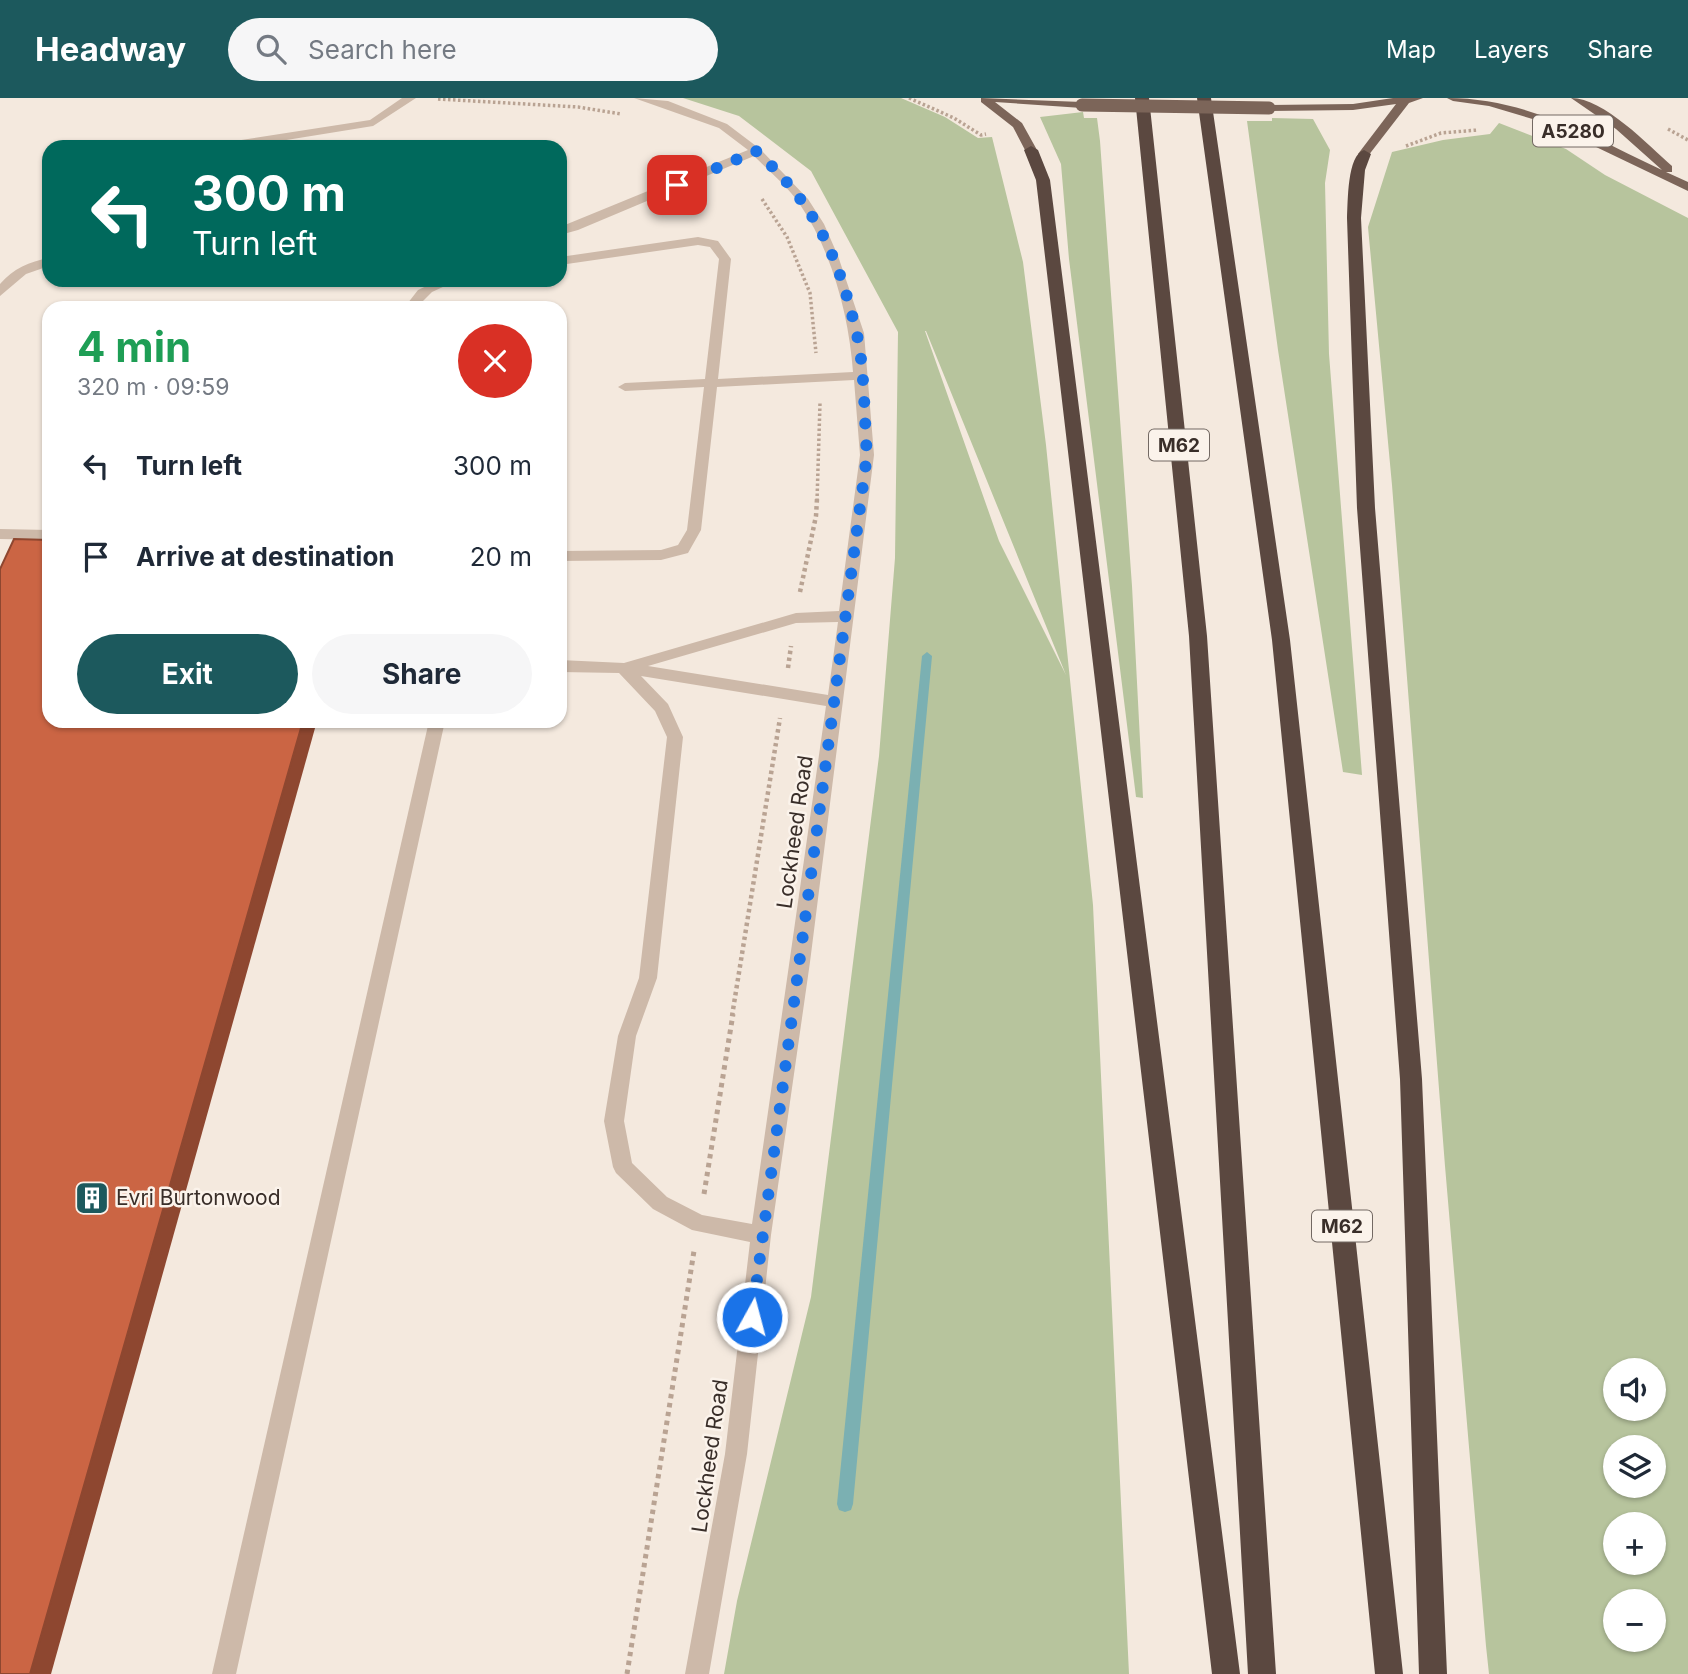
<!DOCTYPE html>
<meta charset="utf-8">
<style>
:root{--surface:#fff;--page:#f6f6f7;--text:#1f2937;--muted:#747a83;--accent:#1c595d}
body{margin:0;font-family:Inter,sans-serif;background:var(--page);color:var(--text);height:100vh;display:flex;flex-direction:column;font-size:26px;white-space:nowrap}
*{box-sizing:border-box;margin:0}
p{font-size:23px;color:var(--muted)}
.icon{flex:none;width:38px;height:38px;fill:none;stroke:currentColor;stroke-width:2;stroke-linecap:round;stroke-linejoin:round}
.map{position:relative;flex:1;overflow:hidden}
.panel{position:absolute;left:42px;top:203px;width:525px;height:427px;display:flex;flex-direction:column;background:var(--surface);border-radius:21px;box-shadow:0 2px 5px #0004}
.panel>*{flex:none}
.top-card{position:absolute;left:42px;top:42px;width:525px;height:147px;border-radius:21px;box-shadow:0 2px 5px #0004;background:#00695c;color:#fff;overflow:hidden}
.buttons{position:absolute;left:1603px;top:1260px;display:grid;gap:14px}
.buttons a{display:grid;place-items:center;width:63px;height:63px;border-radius:50%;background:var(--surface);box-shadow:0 2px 5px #0004;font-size:35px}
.pin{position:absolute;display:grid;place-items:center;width:60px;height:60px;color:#fff;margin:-30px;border-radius:14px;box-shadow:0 4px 10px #0006}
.me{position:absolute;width:77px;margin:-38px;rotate:7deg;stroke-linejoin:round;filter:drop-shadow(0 0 5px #0008)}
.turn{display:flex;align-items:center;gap:24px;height:147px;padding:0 35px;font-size:32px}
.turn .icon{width:91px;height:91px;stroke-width:2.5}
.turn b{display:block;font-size:49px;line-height:60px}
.round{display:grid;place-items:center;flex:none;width:74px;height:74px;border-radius:37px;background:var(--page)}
.headline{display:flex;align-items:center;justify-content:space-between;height:119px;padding:0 35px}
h1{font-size:42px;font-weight:700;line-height:52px;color:#1e9e55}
.action{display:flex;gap:14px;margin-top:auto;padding:14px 35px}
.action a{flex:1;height:80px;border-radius:42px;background:var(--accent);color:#fff;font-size:28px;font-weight:700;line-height:80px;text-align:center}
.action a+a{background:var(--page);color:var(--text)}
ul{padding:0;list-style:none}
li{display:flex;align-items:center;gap:21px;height:91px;padding:0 35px}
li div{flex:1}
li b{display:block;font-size:26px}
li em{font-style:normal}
header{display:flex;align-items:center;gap:42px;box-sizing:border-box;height:98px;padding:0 35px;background:var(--accent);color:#fff}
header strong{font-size:33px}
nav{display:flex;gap:38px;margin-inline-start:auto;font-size:24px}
.search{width:490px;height:63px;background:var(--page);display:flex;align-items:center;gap:18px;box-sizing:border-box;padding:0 24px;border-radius:38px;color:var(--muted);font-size:26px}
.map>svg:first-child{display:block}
.green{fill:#b7c49d;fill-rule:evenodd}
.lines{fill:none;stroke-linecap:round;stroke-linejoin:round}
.stream{fill:#7bb0b2;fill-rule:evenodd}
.path-far2{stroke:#b9a393;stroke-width:3.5;stroke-dasharray:2.5 2.5;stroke-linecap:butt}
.path-far1{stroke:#b9a393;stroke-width:4.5;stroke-dasharray:3.5 3.5;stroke-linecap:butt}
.path{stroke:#b9a393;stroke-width:5;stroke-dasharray:4.5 4.5;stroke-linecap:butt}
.minor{fill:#cdb9a9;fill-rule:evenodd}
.major{fill:#7c6559;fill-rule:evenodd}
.highway{fill:#5b4840;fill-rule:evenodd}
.major-bridge{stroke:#7c6559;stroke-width:13}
.shaded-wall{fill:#8e4730}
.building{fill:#cb6544;stroke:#8e4730;stroke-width:2}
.route{stroke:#1a73e8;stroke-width:12;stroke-dasharray:0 21.6}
.labels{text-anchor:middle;stroke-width:5;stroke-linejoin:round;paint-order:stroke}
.shield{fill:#fbf3eb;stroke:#736963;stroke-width:2}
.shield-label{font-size:19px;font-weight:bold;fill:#392e29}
.street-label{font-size:21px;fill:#392e29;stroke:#fbf3eb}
.poi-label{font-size:21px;fill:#392e29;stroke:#fbf3eb;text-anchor:start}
</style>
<header>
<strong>Headway</strong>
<div class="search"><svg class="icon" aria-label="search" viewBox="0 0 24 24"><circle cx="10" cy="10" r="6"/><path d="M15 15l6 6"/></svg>Search here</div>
<nav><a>Map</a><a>Layers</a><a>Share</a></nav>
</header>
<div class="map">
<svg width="1688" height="1576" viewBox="0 0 1688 1576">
<rect width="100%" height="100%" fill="#f4e9de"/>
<g class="green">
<path d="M683 0H901L945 19 978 40 992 39 1023 164 1046 347 1093 807 1129 1576H724L737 1503 811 1199 879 658 895 460 898 234 811 73 739 18ZM925 233H926L1066 577 999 443Z"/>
<polygon points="1083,14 1084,20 1097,20 1100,43 1132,488 1143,700 1136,699 1069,161 1061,66 1040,19"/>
<polygon points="1272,20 1313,21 1330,52 1325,85 1329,256 1362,677 1343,674 1278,252 1247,23 1272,23"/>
<path d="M1499 25 1566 51 1605 77 1688 120V1576H1489L1486 1548 1445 1068 1392 387 1368 129 1392 54 1443 42 1490 36ZM1654 1272V1311H1615V1272ZM1654 1349V1388H1615V1349ZM1654 1426V1465H1615V1426ZM1654 1503V1542H1615V1503Z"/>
</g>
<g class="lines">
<polygon class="stream" points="927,554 932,558 853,1406 851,1412 845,1414 839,1412 837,1406 922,558"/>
<g class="path-far2">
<polyline points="909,0 954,20 981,37 986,36"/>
<polyline points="438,1 578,9 621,16"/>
<polyline points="1668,31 1688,42"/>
<polyline points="1406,48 1441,35 1478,32"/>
<polyline points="762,101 787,139 810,195 816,255"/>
<polyline points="817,403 820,305"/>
</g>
<g class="path-far1">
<polyline points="800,494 816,418 817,401"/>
<polyline points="788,570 791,548"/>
<polyline points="732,918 780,620"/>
</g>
<g class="path">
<polyline points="704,1096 733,916"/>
<polyline points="627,1576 694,1153"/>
</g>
<g class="minor">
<polygon points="402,0 416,0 373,28 244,49 216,49 222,45 370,22"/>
<path d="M634 0 668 3 727 26 760 51 808 101 824 126 838 158 864 235 874 357 810 864 771 1137 747 1356 709 1576H685L725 1356 750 1144 692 1132 653 1111 616 1075 613 1069 604 1023 618 938 639 880 667 639 655 613 619 575 560 574V562L624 565 796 515 839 513 860 357 854 282 717 289 701 432 688 455 661 462 560 463V453L661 452 678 447 687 432 704 289 625 293 618 289 625 285 705 281 719 161 710 149 698 147 560 167V159L698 139 718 143 731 161 718 281 853 274C849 218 832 153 799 105 787 88 769 73 754 58L578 132 560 137V129L748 52 719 30ZM838 524 828 597 648 568 796 525ZM641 578 826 608 752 1126 702 1117 667 1099 632 1065 624 1023 636 938 657 880 683 639 668 606Z"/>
<path d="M49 160V168L26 176 0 198V186C14 170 29 164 49 160Z"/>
<polygon points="439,182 458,182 432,194 416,210 404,210 418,192"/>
<polygon points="0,431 49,432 49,442 0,441"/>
<polygon points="429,623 445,623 236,1576 212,1576"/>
</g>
<g class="major">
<polygon points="981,0 1082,4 1088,7 1082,10 995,4 1022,25 1037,52 1031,56 1025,52 1013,29 981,4"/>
<polygon points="1393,0 1423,0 1409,5 1368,58 1364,60 1358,56 1396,6 1353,12 1269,13 1263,10 1269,7 1353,6"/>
<path d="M1447 0C1527 0 1592 39 1662 72L1616 31 1571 0C1604 0 1648 47 1672 68V74H1666L1688 84V93L1546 25 1489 8 1453 3Z"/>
</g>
<g class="highway">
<polygon points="1135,0 1149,0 1207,538 1276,1576 1248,1576 1189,538"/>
<polygon points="1197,0 1211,0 1290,542 1403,1576 1375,1576 1272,542"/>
<polygon points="1031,48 1038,52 1050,82 1240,1576 1212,1576 1036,82 1024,52"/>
<path d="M1364 52 1371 56 1365 72 1361 120 1375 410 1422 981 1447 1576H1419L1400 981 1357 410 1347 120C1348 104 1347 57 1364 52Z"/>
</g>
<polyline class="major-bridge" points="1082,7 1269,10"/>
</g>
<polygon class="shaded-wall" points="303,623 317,623 51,1576 30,1576"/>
<polygon class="building" points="14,441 49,442 49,623 303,623 30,1576 0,1576 0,471"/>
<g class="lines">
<path class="route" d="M677 87 756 53C815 106 838 157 856 233 865 267 864 321 867 357L752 1219"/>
</g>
<defs>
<g id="building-square" transform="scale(1.75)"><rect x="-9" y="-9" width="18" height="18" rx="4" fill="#1c595d" stroke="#fbf3eb"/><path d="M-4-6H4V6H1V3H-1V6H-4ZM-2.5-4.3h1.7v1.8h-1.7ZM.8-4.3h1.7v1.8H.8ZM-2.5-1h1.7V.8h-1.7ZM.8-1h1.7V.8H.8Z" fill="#fff"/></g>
</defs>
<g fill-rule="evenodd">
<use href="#building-square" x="92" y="1100"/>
</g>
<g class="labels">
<g class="shield">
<rect x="1533" y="17.5" width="80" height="31" rx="5"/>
<rect x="1149" y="331.5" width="60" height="31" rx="5"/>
<rect x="1312" y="1112.5" width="60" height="31" rx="5"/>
</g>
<g class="shield-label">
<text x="1573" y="40">A5280</text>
<text x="1179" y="354">M62</text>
<text x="1342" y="1135">M62</text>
</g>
<g class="street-label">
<text transform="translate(795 734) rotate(-82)" y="7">Lockheed Road</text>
<text transform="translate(710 1358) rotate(-82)" y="7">Lockheed Road</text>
</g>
<g class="poi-label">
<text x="116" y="1107">Evri Burtonwood</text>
</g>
</g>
</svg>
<div class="buttons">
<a><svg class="icon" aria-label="sound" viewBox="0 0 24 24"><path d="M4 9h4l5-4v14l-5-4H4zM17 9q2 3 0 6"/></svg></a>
<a><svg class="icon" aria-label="layers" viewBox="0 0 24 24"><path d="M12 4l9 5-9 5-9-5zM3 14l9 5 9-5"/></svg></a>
<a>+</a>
<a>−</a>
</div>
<div class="pin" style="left:677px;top:87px;background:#d93025"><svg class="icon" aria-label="arrive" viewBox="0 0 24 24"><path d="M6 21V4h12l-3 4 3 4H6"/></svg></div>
<svg class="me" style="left:752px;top:1219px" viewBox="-20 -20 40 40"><circle r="17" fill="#1a73e8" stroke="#fff" stroke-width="3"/><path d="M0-11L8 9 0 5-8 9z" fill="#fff"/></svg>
<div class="top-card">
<div class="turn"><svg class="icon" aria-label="left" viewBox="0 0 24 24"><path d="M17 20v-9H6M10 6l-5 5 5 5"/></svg><div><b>300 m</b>Turn left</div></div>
</div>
<section class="panel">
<div class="headline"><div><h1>4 min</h1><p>320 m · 09:59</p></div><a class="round" style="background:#d93025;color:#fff"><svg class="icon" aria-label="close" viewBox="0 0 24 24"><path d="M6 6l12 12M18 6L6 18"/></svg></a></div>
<ul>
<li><svg class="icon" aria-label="left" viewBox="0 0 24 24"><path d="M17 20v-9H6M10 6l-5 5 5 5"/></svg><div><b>Turn left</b></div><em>300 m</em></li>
<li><svg class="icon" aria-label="arrive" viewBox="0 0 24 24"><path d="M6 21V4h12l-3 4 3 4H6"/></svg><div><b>Arrive at destination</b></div><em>20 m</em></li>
</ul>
<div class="action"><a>Exit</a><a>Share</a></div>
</section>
</div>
